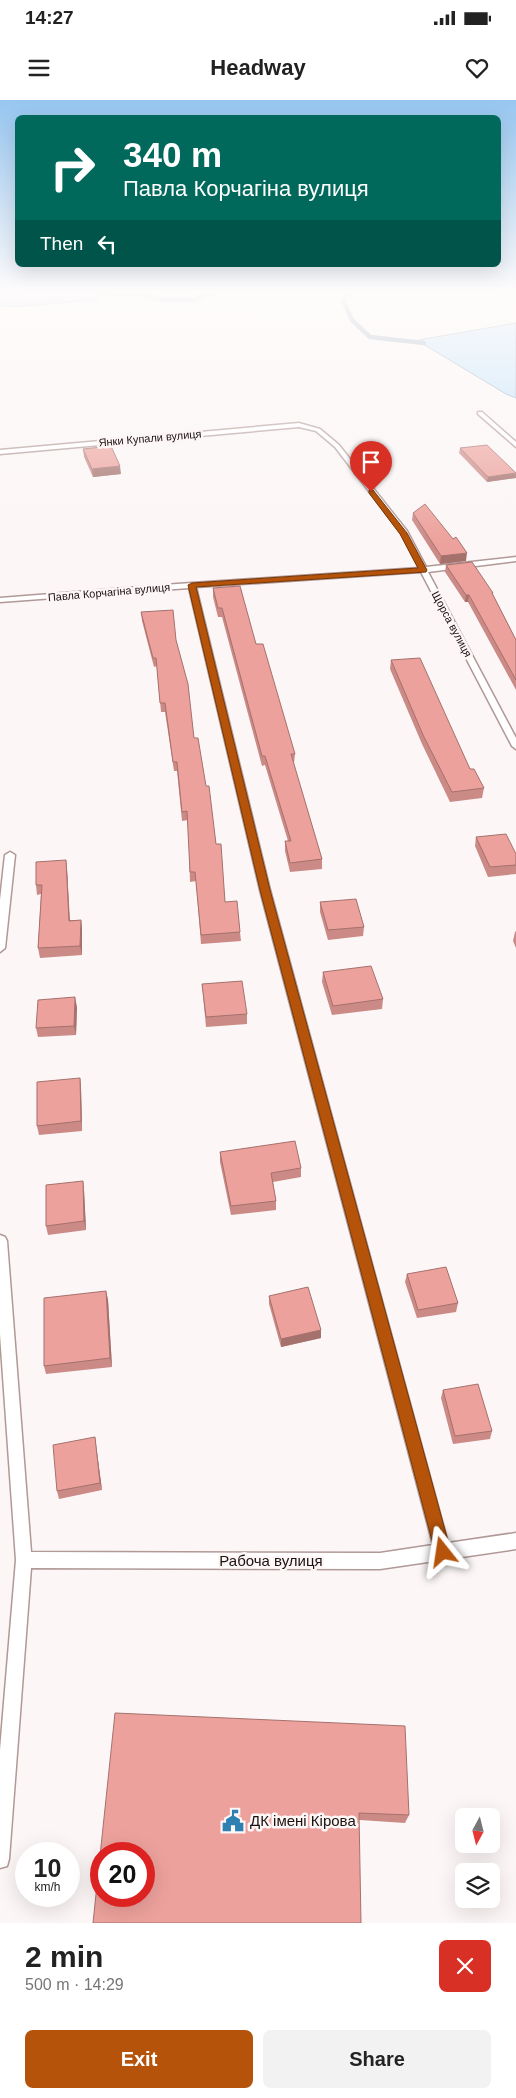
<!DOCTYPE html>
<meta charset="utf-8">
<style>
:root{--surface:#fff;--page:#f2f2f2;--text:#222;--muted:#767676;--accent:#b45309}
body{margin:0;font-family:Arial,sans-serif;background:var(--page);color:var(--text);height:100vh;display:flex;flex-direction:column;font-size:19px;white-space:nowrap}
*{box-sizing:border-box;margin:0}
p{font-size:16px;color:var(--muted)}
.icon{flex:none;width:28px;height:28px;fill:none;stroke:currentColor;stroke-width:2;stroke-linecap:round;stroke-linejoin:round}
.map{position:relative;height:1823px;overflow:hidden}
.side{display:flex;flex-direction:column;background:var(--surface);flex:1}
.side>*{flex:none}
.banner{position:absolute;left:15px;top:15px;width:486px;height:152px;border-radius:8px;box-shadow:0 5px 20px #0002;background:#00695c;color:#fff;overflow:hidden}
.needle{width:32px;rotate:187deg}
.controls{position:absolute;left:455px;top:1708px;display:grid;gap:10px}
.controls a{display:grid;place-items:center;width:45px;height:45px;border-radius:8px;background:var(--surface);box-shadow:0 5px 20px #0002;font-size:25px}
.speed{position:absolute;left:15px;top:1742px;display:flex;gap:10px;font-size:25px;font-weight:700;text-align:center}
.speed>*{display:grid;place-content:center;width:65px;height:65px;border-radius:50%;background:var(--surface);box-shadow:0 5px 20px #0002;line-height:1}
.speed small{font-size:12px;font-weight:400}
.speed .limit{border:8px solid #d22;background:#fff;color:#111}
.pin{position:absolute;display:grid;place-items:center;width:42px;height:42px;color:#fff;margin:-51px -21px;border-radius:50% 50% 50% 0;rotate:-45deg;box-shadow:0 0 5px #0007}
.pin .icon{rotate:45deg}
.me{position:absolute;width:55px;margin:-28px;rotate:345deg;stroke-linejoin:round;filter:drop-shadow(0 0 4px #0008)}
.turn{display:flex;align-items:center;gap:18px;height:105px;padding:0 25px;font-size:22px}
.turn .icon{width:65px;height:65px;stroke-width:2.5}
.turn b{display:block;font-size:35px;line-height:42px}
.then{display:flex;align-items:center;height:48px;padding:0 25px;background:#0003;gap:10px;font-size:19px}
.round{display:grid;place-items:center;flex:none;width:52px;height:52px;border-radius:8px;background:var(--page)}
.head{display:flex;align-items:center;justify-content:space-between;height:85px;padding:0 25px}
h1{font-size:30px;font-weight:700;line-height:38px}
.button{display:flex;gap:10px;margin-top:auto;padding:10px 25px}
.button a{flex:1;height:58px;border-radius:8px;background:var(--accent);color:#fff;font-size:20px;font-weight:700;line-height:58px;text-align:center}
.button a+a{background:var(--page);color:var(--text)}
.status{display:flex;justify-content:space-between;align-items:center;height:35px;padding:0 25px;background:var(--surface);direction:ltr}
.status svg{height:14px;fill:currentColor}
header{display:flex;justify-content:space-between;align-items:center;height:65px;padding:0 25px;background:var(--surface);font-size:22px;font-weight:700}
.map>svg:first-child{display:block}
.water{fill:#bbe1fb;stroke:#8ba3b5}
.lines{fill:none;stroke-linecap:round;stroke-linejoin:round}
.stream{stroke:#8ba3b5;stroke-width:4.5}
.service-casing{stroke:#b09997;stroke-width:3}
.service{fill:#fff;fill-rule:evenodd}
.wall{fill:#cb8a86}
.shaded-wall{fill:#a5716d}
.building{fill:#eca19c;stroke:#a5716d;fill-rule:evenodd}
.route{fill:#b45309;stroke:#753606}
.labels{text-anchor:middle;stroke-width:5;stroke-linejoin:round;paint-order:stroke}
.far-street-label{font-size:11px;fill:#1a1211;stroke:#fcf6f6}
.near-street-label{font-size:15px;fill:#1a1211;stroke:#fcf6f6}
.near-poi-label{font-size:15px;fill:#1a1211;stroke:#fcf6f6;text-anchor:start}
</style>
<div class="status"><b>14:27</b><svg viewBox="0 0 49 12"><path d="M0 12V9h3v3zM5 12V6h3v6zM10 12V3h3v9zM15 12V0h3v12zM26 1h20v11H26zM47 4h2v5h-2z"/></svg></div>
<header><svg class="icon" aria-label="menu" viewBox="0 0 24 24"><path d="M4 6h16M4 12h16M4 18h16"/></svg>Headway<svg class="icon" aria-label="heart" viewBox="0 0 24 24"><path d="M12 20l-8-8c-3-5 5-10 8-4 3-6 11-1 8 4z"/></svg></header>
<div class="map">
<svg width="516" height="1823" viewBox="0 0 516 1823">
<rect width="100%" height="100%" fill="#fcf6f6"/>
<g class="water">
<path d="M0 190H65L105 194 99 200C66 201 33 208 0 206Z"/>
<polygon points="516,223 516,298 506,294 423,244 413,243 414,241 424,239"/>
</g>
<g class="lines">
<g class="stream">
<polyline points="90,190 113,194 136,193 164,200 195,200 206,194 234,190"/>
<polyline points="347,190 344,202 352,220 370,237 424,243"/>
</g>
<g class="service-casing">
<g id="service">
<polygon points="478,312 482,312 516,342 516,347 478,314"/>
<polygon points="299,323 320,329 339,345 407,431 426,467 516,457 516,461 428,472 516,638 516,649 512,646 421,472 196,487 270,790 448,1443 516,1433 516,1449 380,1469 31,1468 9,1759 7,1766 0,1768 0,1650 16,1460 0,1234 0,1135 5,1137 7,1141 31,1452 380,1453 433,1445 260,790 189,488 0,502 0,498 177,484 419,468 401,433 335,347 316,331 299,327 0,354 0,350"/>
<polygon points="10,752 15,755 5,848 0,852 0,800 5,755"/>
</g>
</g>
<use href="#service" class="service"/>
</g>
<g class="wall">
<polygon points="460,348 516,378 487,382 459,353"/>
<polygon points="83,349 121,374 93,377 84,357"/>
<polygon points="413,413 466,461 440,464 412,420"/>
<polygon points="446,465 493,493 493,495 516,540 516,590 468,502 465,502 445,472"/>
<polygon points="213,488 256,544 295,654 294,663 293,663 322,759 322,769 290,772 285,751 285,741 288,741 265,665 262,666 222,517 218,517 213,497"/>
<polygon points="141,512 176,540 194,638 216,744 225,802 240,832 241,841 201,844 196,781 190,782 188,720 182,721 177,671 174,671 165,612 161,612 157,566 154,567 142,521"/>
<polygon points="391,560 484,688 482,698 450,702 422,644 390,569"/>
<polygon points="476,737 516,754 516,774 488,777 475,746"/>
<polygon points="66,760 67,769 70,820 81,820 82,829 82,855 40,858 38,848 41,794 37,795 36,785"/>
<polygon points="320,802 364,827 363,836 328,840 320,812"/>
<polygon points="516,831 516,848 513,841 515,832"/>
<polygon points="323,872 383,899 382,909 332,915 322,882"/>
<polygon points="202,884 247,914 247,924 206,927"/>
<polygon points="77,907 76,935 38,937 36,928"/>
<polygon points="80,978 81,987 82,1031 39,1035 37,1026"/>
<polygon points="220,1052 301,1068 301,1077 273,1082 276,1101 276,1110 231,1115 220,1062"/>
<polygon points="83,1081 84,1090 86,1130 48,1135 46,1126"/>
<polygon points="407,1174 458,1203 456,1212 417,1218 405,1182"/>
<polygon points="106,1191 108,1200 112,1267 46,1274 44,1266"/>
<polygon points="269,1196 321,1238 281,1247 269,1204"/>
<polygon points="443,1290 492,1331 490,1339 453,1344 441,1298"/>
<polygon points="95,1337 96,1345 102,1390 59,1399 57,1391"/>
<polygon points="115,1613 409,1715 405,1723 360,1720"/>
</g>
<g class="shaded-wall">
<polygon points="120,366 121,374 93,377 92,369"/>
<polygon points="516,373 516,378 487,382 488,377"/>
<polygon points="467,453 466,461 440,464 441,456"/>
<polygon points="466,495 469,495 468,502 465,502"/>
<polygon points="66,760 67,769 70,830 69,821"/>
<polygon points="81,820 82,829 82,855 80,846"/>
<polygon points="75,897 77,907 76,935 74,926"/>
<polygon points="80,978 81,987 82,1031 81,1021"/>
<polygon points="83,1081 84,1090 86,1130 84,1121"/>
<polygon points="106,1191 108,1200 112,1267 110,1258"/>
<polygon points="321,1230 321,1238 281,1247 281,1239"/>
<polygon points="95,1337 96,1345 102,1390 100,1383"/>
</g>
<g class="building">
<polygon points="487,345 516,373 488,377 460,348"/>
<polygon points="111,346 120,366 92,369 83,349"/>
<polygon points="425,404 453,439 456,437 467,453 441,456 413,413"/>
<polygon points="472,462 493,493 492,493 516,540 516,580 469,495 466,495 446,465"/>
<polygon points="240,486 256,544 263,544 295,654 291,654 322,759 290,763 285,741 291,741 265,656 262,656 222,508 218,508 213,488"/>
<polygon points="173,510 176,540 188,584 194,638 198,638 206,686 209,686 216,744 221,744 225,802 237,801 240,832 201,835 195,772 190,772 187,711 182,712 177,662 173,662 165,603 160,603 156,558 153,558 141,512"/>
<polygon points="420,558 470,669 474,669 484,688 452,692 423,635 391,560"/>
<polygon points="506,734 516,754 516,765 490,767 476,737"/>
<polygon points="66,760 69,821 81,820 80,846 38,848 42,785 36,785 36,762"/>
<polygon points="356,799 364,827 328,830 320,802"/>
<polygon points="371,866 383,899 333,906 323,872"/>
<polygon points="242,881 247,914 206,917 202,884"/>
<polygon points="75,897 74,926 36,928 38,900"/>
<polygon points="80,978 81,1021 37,1026 37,982"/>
<polygon points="295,1041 301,1068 271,1073 276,1101 231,1106 220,1052"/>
<polygon points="83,1081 84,1121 46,1126 46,1085"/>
<polygon points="446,1167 458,1203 418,1210 407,1174"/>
<polygon points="308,1187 321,1230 281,1239 269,1196"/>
<polygon points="106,1191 110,1258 44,1266 44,1198"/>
<polygon points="478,1284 492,1331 455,1336 443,1290"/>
<polygon points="95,1337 100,1383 57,1391 53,1345"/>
<path d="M115 1613 405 1626 409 1715 359 1713 361 1823H93ZM101 1754H144V1796H101Z"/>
</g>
<linearGradient id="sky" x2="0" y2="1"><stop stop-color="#96c6f0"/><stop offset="0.43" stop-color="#fefbfb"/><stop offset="1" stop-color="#fefbfb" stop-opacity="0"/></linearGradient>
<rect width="516" height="445" fill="url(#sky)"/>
<polygon class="route" points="369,390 373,390 407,433 427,470 426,472 196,487 270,790 451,1452 448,1457 443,1460 437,1457 435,1452 260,790 188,485 192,483 418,468 400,434 369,393"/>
<defs>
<g id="civic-bare" transform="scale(1.725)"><path d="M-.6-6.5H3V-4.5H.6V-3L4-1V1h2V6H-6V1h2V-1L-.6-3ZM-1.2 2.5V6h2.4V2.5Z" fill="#2e80b1" stroke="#fcf6f6" stroke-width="2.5" paint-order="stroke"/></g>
</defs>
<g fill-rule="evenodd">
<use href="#civic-bare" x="233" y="1721"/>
</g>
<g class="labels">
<g class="far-street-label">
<text transform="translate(150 338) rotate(-5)" y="4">Янки Купали вулиця</text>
<text transform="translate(109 492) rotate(-5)" y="4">Павла Корчагіна вулиця</text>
<text transform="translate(452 524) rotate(62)" y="4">Щорса вулиця</text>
</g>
<g class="near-street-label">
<text x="271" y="1466">Рабоча вулиця</text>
</g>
<g class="near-poi-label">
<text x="250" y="1726">ДК імені Кірова</text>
</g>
</g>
</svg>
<div class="controls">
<a><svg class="needle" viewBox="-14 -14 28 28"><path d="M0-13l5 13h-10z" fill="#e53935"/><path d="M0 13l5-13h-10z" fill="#767676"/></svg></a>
<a><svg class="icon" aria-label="layers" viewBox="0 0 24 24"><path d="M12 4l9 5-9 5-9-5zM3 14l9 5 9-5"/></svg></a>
</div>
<div class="speed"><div>10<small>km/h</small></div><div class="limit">20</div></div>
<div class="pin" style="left:371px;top:392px;background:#d93025"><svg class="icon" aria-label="arrive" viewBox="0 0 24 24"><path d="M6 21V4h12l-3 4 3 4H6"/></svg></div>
<svg class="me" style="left:443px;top:1452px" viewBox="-20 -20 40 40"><path d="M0-17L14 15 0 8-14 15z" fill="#b45309" stroke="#fff" stroke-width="4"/></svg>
<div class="banner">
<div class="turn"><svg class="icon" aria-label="right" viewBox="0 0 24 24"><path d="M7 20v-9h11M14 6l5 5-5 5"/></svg><div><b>340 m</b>Павла Корчагіна вулиця</div></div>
<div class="then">Then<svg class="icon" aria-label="left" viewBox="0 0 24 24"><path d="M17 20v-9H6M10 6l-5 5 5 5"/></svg></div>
</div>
</div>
<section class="side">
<div class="head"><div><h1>2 min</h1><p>500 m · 14:29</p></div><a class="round" style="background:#d93025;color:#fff"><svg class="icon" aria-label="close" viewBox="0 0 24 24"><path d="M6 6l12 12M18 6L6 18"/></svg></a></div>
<div class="button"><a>Exit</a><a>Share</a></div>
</section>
